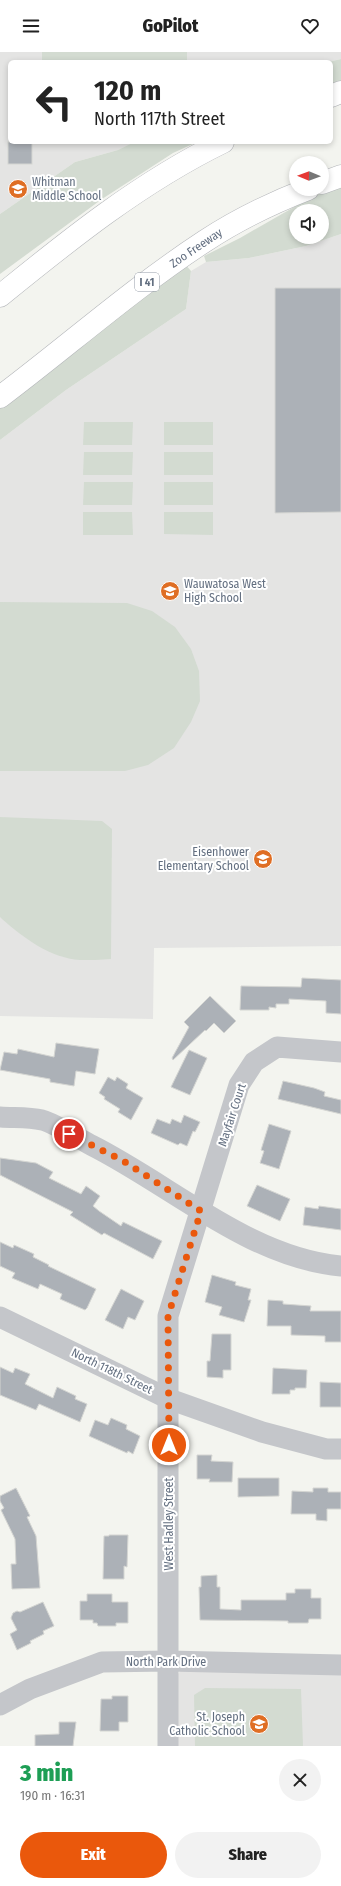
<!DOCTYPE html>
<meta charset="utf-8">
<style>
:root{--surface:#fff;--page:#f2f2f2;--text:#222;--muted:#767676;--accent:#ea580c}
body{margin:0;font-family:"Fira Sans Condensed",sans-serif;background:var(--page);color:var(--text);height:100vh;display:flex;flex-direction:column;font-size:15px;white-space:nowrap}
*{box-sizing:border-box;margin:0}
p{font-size:13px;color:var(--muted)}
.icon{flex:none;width:22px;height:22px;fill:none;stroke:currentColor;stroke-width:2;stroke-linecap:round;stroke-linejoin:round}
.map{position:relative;height:1694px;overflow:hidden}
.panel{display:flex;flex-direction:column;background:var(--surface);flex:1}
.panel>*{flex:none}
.banner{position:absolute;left:8px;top:8px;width:325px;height:84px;border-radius:6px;box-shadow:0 2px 6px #0003;background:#fff;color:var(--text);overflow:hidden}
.needle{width:26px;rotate:271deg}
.fabs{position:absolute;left:289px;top:104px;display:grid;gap:8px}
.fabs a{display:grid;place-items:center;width:40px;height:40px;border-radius:50%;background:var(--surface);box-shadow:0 2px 6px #0003;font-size:20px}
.pin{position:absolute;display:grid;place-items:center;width:34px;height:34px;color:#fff;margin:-17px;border:2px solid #fff;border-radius:50%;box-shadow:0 1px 4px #0007}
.me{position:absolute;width:44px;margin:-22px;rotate:0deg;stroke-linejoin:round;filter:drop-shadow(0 0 3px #0008)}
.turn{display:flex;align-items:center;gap:14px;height:84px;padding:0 20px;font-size:18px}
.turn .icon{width:52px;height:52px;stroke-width:2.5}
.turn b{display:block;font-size:28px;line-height:34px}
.round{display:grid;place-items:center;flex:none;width:42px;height:42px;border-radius:21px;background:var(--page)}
.overview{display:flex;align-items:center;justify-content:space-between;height:68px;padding:0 20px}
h1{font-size:24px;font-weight:800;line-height:30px;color:#1e9e55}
.cta{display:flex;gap:8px;margin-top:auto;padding:8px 20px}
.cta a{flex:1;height:46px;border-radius:24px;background:var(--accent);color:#fff;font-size:16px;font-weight:800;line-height:46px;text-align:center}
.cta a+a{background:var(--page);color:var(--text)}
header{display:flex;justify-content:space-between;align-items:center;height:52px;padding:0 20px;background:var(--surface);font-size:18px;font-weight:800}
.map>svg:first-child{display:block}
.built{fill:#e4e4e3}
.green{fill:#d3dbd1;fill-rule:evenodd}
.building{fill:#acb1b7;stroke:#d4d5d2}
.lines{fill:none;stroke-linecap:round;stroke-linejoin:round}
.highway-casing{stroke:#b4b6ba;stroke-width:23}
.minor{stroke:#c4c6ca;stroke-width:21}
.highway{stroke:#fff;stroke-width:22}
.route{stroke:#ea580c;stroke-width:7;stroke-dasharray:0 12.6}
.labels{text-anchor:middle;stroke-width:4;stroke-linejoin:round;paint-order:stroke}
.shield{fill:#fff;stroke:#929aa6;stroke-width:1}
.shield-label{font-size:11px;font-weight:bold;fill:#636f80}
.poi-label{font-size:12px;fill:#636f80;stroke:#fff;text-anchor:start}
.street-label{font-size:12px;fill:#636f80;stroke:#fff}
</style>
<header><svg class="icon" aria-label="menu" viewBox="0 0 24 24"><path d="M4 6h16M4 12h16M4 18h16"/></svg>GoPilot<svg class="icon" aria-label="heart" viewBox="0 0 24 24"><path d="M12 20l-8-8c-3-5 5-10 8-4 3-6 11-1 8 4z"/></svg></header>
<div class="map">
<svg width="341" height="1694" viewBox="0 0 341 1694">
<rect width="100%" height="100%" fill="#f3f4ef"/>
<g class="built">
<polygon points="0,0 341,0 341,7 328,10 10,10 10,90 134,90 118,98 75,110 0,162"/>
<polygon points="341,182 341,894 154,896 153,967 0,964 0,388 66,338 186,257 191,219 206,210 249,206 306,194"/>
<polygon points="181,1618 341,1622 341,1694 177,1694 178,1622"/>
</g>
<g class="green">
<rect x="42" y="0" width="145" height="10"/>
<polygon points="341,7 341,30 331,34 331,10 328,10"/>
<polygon points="134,90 197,90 173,101 102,147 0,222 0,162 75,110 118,98"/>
<path d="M341 131V182L306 194 249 206 206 210 204 204 240 186 329 135ZM296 159H322V185H296Z"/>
<polygon points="184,211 191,219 186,257 66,338 0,388 0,355"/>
<polygon points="84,370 133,370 132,393 83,393"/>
<rect x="164" y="370" width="49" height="23"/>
<polygon points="84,400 133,400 132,423 83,423"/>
<rect x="164" y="400" width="49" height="23"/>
<polygon points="84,430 133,430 132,453 83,453"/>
<rect x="164" y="430" width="49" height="23"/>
<polygon points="83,460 132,460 133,483 83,483"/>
<polygon points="164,460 213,460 213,483 164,482"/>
<polygon points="0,550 127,551 152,559 175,575 191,597 199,619 200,649 191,670 174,696 148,713 125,719 0,719"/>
<path d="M0 765 102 769 112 777 111 907C101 908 90 908 80 908 50 906 24 886 2 867L0 865Z"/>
<polygon points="205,1636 301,1637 303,1694 195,1694 194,1643"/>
</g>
<g class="building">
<rect x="8" y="90" width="24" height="22"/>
<polygon points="275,236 341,236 341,460 275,461"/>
<polygon points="302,926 341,928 341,962 326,961 326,949 289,947 289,952 276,952 276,956 269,955 269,958 240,958 241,934 301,935"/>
<polygon points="210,944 236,969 224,981 214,971 206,979 205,978 173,1008 172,1006 189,975 184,970"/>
<polygon points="56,991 99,997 95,1022 76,1019 74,1034 50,1030 50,1027 0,1018 4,1000 17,1002 18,997 54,1005"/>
<polygon points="189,998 207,1006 190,1043 171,1035"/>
<polygon points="108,1025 115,1029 117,1025 128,1032 126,1036 143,1046 131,1068 118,1060 120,1057 104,1047 105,1045 99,1041"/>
<polygon points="283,1029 314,1036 325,1040 324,1044 341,1048 341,1062 278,1047"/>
<polygon points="184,1063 200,1070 195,1080 193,1079 187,1094 180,1091 178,1093 151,1081 157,1067 170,1072 172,1067 181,1071"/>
<polygon points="269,1072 291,1079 279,1117 260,1111 264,1099 261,1098"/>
<polygon points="0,1106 36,1111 53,1120 49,1126 81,1142 86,1134 100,1144 93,1154 99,1159 121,1174 123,1170 162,1189 153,1207 104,1181 102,1183 70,1163 73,1160 0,1123"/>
<polygon points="257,1133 290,1147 280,1169 247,1154"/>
<polygon points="319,1154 341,1157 341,1178 303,1173 305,1155 318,1157"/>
<polygon points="0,1190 13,1196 14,1193 34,1202 33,1205 49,1213 48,1214 96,1237 87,1256 85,1258 60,1247 62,1242 40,1232 38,1237 12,1226 15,1221 0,1214"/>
<polygon points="212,1223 236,1230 235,1233 251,1237 248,1248 251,1248 244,1270 219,1263 222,1255 205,1250"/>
<polygon points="121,1237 144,1249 135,1268 128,1265 123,1277 105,1268"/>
<polygon points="268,1248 283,1249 283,1252 311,1254 310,1259 341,1259 341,1290 325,1290 325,1284 291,1283 291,1274 267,1274"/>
<polygon points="212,1282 231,1282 231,1318 223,1318 223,1326 207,1325 207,1309 210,1309"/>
<polygon points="0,1315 13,1321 15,1316 30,1322 25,1332 53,1346 57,1335 76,1344 75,1347 87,1352 80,1370 39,1352 36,1358 0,1343"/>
<polygon points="273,1316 307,1318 306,1336 295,1336 295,1338 290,1338 290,1342 272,1342"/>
<polygon points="320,1330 341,1331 341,1355 320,1355"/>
<polygon points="111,1366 127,1373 126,1377 140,1384 133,1402 128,1399 127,1401 89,1384 95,1368 108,1373"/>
<polygon points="197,1403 212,1403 211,1409 233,1410 232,1430 209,1430 210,1427 197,1427"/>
<polygon points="238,1426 279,1426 279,1444 238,1445"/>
<polygon points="16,1436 30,1464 27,1465 36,1484 40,1536 12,1537 11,1512 16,1512 15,1487 1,1458 4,1456 0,1449 0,1444"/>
<polygon points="313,1436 328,1436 328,1440 341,1440 341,1457 327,1457 327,1469 316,1468 316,1462 291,1462 292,1439 313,1440"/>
<polygon points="109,1483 128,1483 127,1515 124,1514 124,1527 103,1527 104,1484 109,1484"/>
<polygon points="217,1523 217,1535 220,1535 220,1557 241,1558 241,1548 286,1548 286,1541 295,1541 295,1537 311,1537 311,1546 321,1546 321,1567 309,1567 308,1571 288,1571 288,1569 200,1568 199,1535 201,1535 201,1524"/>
<polygon points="87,1542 112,1542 112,1550 128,1550 128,1571 116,1571 116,1574 98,1574 97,1571 93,1571 93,1568 80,1568 80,1549 87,1549"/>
<polygon points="43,1550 54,1574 43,1579 44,1582 30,1589 31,1591 17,1598 10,1582 17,1578 11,1566 13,1561 17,1559 20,1560"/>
<polygon points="112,1644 128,1644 128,1670 119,1670 119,1679 100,1679 101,1647 112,1647"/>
<polygon points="59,1670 76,1670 73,1694 35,1694 35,1683 59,1682"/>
</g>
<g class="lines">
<g class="highway-casing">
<g id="highway">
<polyline points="331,44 341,40"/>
<polyline points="322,131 341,124"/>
<path d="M0 244C70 187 141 130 223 90"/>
<path d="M0 345C69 293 133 236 205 189 237 168 272 151 308 137"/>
</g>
</g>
<g class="minor">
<path d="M0 1065C14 1066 29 1065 42 1068 56 1072 78 1086 91 1093 171 1133 250 1206 341 1214"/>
<polyline points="0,1265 169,1347 262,1380 326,1397 341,1397"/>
<polyline points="0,1653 30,1637 102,1610 168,1609 341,1613"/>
<polyline points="168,1694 168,1264 239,1033 254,1010 277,995 341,1000"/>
</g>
<use href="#highway" class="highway"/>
</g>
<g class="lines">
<polyline class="route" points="69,1082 122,1108 201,1159 168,1264 169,1393"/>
</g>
<defs>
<g id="school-disc" transform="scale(1)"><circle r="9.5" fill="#df6e24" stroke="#fff"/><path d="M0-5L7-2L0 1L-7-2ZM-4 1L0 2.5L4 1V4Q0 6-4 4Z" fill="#fff"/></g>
</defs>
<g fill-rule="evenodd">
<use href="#school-disc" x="18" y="137"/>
<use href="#school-disc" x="170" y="539"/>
<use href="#school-disc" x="263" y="807"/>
<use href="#school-disc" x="259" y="1672"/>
</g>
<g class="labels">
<rect class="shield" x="135" y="221" width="24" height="18" rx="3"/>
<g class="shield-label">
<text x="147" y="234">I 41</text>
</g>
<g class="poi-label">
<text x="32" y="134">Whitman<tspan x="32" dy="14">Middle School</tspan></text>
<text x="184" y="536">Wauwatosa West<tspan x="184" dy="14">High School</tspan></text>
<text x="249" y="804" text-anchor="end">Eisenhower<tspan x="249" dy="14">Elementary School</tspan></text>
<text x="245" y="1669" text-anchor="end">St. Joseph<tspan x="245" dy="14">Catholic School</tspan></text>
</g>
<g class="street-label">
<text transform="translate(196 196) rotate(-34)" y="4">Zoo Freeway</text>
<text transform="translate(232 1063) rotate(-72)" y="4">Mayfair Court</text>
<text transform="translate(112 1319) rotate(26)" y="4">North 118th Street</text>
<text transform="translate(169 1472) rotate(-90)" y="4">West Hadley Street</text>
<text x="166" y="1614">North Park Drive</text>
</g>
</g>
</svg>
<div class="fabs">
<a><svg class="needle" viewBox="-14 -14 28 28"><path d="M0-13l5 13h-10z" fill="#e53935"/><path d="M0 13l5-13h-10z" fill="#767676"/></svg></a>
<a><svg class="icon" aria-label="sound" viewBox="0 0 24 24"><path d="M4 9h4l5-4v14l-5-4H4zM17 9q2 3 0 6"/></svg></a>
</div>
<div class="pin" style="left:69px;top:1082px;background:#d93025"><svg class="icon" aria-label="arrive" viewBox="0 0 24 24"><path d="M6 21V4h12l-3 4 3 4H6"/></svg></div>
<svg class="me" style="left:169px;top:1393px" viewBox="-20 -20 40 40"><circle r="17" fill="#ea580c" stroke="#fff" stroke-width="3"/><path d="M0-11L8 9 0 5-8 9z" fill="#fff"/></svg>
<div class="banner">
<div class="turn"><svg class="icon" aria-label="left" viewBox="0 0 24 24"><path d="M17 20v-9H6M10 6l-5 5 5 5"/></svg><div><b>120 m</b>North 117th Street</div></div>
</div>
</div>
<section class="panel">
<div class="overview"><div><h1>3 min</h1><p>190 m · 16:31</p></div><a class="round"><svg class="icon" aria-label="close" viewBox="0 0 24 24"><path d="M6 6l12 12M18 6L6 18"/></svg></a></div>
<div class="cta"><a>Exit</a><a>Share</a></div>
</section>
